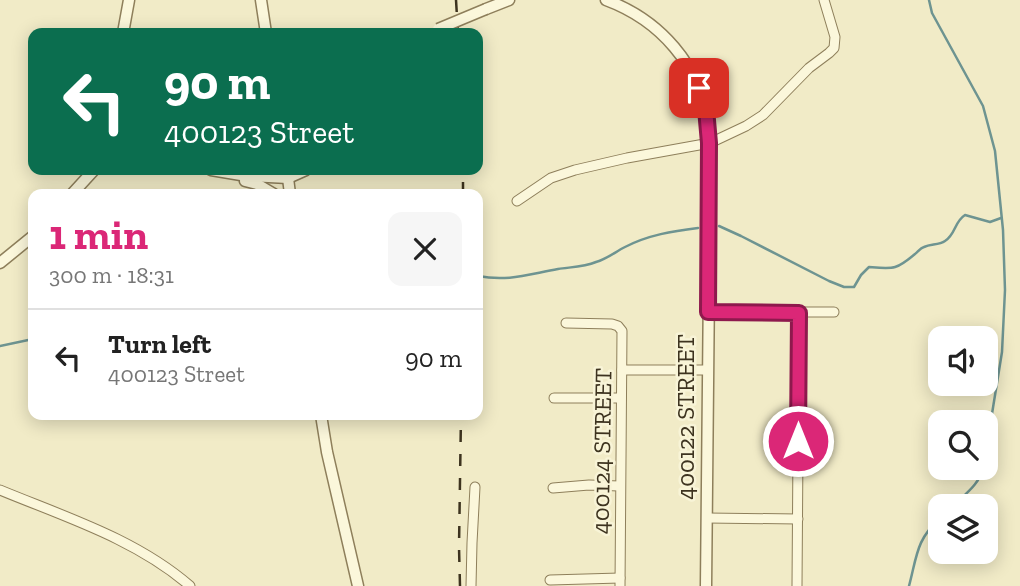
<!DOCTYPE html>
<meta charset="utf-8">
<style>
:root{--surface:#fff;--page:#f6f6f6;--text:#222;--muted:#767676;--line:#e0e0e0;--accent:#db2777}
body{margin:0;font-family:"Zilla Slab",serif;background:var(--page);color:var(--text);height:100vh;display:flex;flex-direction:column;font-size:26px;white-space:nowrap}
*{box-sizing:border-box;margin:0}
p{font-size:23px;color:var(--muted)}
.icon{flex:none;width:38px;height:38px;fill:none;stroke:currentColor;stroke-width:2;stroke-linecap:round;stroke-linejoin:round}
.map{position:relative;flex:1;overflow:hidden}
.panel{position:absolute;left:28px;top:189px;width:455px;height:231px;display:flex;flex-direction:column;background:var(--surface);border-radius:14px;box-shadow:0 4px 18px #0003}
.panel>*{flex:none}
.banner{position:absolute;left:28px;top:28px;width:455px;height:147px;border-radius:14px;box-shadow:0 4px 18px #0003;background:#0b6e4f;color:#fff;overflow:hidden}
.fabs{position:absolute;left:928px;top:326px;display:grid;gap:14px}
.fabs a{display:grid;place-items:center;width:70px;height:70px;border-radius:14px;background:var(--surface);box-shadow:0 4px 18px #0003;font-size:35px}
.pin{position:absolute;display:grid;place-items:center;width:60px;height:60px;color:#fff;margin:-30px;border-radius:14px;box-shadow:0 4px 10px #0006}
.me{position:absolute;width:77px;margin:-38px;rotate:0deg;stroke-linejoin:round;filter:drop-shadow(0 0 5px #0008)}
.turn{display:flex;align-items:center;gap:24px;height:147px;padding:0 21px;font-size:32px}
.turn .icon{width:91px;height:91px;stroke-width:2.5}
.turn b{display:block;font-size:49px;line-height:60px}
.round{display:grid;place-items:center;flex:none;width:74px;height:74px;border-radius:14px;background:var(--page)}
.headline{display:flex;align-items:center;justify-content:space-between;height:119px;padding:0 21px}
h1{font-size:42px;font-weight:800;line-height:52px;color:var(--accent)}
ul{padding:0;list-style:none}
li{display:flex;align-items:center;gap:21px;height:98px;padding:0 21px;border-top:2px solid var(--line)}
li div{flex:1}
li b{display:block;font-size:26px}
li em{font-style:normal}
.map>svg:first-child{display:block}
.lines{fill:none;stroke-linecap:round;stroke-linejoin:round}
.stream{stroke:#6e9491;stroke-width:2.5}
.minor-casing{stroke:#8e7f5b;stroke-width:11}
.tertiary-casing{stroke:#8e7f5b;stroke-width:13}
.minor{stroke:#fbf7db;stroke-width:9}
.tertiary{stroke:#fbf7db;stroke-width:10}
.rail{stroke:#3d331f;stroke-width:2.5;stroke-dasharray:12 12;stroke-linecap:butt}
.tertiary-bridge-casing{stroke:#8e7f5b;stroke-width:13;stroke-linecap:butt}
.tertiary-bridge{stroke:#fbf7db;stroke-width:10}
.route-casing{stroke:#8e194d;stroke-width:18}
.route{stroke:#db2777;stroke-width:12}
.labels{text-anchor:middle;stroke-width:5;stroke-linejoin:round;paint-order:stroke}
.street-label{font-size:24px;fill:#3d331f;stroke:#f8f4d7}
</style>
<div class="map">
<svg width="1020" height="586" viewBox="0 0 1020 586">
<rect width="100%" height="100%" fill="#f1ebc7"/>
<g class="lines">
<g class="stream">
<polyline points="929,0 932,13 983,106 995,151 1003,230 1005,290 1002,352 985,457"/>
<path d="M719 226 741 236 829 281 844 287H854L861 275 869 267C894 269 896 270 915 254 918 252 920 248 924 247 931 244 939 245 945 241 956 234 954 222 965 215L990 222 1001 218"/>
<path d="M478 276C508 282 529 274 558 269 571 267 584 267 596 262 607 259 615 252 625 247 648 235 673 231 698 228"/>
<polyline points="0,346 33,339"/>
<path d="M953 506C964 495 981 483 983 467"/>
<path d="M909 586C917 556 916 540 940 518"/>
</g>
<g class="minor-casing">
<g id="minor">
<polyline points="517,201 551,178 575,170 627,158 710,143 746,126 763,115 809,68 829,53 834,48 835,37 824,0"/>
<polyline points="708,312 834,312"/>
<polyline points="566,323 612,324 618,326 622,331 620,586"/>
<polyline points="622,370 707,370"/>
<polyline points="554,398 621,398"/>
<polyline points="553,488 589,485 620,486"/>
<path d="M0 490C65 517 136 539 190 586"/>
<polyline points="707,518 798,519"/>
<polyline points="550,580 620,578"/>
<polyline points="471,586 472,543 475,487"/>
<polyline points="797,586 799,313"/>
</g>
</g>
<g class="tertiary-casing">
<g id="tertiary">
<polyline points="261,0 266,33"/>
<path d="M606 0C660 20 700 65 708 123 711 143 710 164 710 183L706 586"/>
<polyline points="486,9 509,0"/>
<polyline points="123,33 129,0"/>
<polyline points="211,170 247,176 288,178 306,170"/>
<polyline points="287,170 290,194"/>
<polyline points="245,181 257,184 274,194"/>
<polyline points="72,194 94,170"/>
<polyline points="0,263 33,236"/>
<polyline points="321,415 327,452 358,586"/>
</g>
</g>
<use href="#minor" class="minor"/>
<use href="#tertiary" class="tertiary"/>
<g class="rail">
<polyline points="456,0 458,33"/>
<polyline points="463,194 463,170"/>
<polyline points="460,586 459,547 461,415"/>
</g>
<g class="tertiary-bridge-casing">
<polyline id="tertiary-bridge" points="438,29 486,9"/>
</g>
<use href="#tertiary-bridge" class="tertiary-bridge"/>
</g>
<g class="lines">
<g class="route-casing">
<polyline id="route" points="699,88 706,109 709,143 708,312 799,313 798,441"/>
</g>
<use href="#route" class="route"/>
</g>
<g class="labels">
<g class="street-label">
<text transform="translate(686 417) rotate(-90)" y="8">400122 STREET</text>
<text transform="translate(602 451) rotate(-89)" y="8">400124 STREET</text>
</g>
</g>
</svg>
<div class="fabs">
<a><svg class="icon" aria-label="sound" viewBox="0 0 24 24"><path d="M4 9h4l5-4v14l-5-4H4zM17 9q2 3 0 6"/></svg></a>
<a><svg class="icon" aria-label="search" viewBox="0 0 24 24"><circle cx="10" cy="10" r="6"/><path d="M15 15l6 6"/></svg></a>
<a><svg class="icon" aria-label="layers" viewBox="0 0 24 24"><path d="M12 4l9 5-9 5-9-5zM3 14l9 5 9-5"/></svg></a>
</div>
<div class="pin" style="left:699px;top:88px;background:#d93025"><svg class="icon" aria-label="arrive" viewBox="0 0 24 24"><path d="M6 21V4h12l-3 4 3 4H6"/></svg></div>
<svg class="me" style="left:798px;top:441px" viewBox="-20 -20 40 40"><circle r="17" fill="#db2777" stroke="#fff" stroke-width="3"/><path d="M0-11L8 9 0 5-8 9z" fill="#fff"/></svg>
<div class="banner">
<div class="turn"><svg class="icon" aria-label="left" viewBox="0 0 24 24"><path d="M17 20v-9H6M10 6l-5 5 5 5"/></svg><div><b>90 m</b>400123 Street</div></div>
</div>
<section class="panel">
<div class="headline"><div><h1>1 min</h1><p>300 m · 18:31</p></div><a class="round"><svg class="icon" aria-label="close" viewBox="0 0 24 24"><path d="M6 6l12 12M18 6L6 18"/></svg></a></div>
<ul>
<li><svg class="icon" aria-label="left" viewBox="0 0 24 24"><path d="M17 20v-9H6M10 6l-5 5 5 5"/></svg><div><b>Turn left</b><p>400123 Street</p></div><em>90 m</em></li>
</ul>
</section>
</div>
